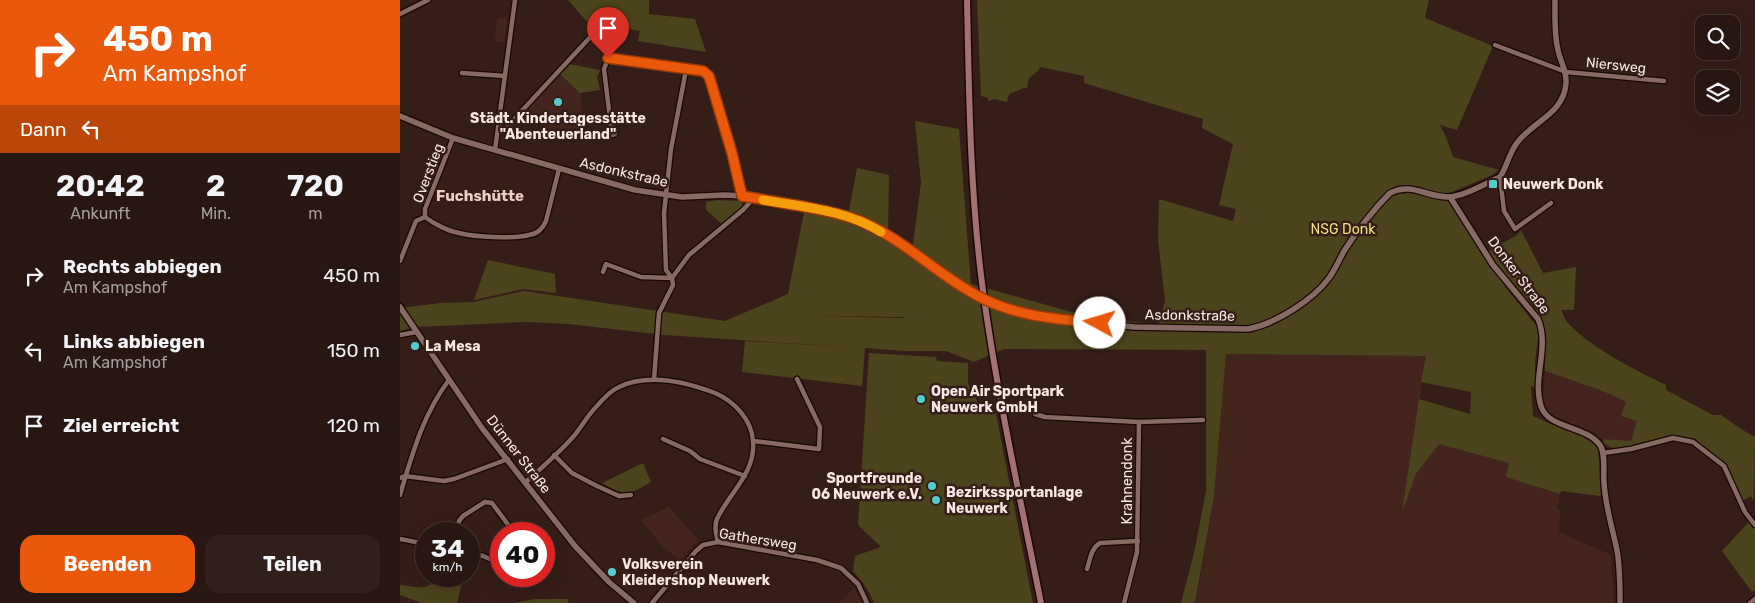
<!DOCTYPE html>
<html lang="de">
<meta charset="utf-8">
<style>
:root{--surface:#281612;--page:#301f1b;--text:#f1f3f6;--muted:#a59f9f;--line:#443532;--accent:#ea580c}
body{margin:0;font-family:Rubik,sans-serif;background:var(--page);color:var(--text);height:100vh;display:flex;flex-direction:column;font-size:19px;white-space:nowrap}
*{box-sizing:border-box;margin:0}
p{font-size:16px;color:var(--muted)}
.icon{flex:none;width:28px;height:28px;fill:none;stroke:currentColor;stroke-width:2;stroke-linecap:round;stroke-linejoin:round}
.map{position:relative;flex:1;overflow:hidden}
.side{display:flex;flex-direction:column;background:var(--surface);width:400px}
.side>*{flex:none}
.top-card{background:#ea580c;color:#fff;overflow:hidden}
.controls{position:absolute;left:1295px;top:15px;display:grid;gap:10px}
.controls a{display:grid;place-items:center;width:45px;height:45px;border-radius:10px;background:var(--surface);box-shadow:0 5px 20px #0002,0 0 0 1px var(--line);font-size:25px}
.speed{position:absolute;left:15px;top:522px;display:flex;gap:10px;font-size:25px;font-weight:700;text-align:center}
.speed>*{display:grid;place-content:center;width:65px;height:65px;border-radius:50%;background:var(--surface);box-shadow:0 5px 20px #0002,0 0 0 1px var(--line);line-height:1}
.speed small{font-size:12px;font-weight:400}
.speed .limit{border:8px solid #d22;background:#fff;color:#111}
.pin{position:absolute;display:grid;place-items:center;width:42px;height:42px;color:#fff;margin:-51px -21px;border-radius:50% 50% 50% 0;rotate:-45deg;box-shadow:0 0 5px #0007}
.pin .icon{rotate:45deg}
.me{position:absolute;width:55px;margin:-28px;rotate:276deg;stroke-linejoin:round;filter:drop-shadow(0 0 4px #0008)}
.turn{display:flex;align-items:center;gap:18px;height:105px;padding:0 20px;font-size:22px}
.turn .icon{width:65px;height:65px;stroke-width:2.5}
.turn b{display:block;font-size:35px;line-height:42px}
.then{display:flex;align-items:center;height:48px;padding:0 20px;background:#0003;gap:10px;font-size:19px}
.eta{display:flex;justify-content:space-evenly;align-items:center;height:85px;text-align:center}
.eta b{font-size:30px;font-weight:700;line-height:35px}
.action{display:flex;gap:10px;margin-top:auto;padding:10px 20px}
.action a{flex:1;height:58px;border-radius:15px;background:var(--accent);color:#fff;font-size:20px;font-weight:700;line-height:58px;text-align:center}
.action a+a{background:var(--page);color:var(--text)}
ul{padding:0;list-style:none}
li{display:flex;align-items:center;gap:15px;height:75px;padding:0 20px}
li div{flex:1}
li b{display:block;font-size:19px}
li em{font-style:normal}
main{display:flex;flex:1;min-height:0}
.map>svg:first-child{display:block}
.built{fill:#44251e}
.green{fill:#4b431b;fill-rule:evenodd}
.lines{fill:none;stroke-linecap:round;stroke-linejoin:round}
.minor-casing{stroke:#1c0704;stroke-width:7}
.tertiary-casing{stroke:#1c0704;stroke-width:8}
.secondary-casing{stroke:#1c0704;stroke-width:9}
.minor{stroke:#876a63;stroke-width:4.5}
.tertiary{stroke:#876a63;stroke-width:5.5}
.secondary{stroke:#a17174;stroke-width:6}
.tertiary-bridge-casing{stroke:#1c0704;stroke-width:8;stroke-linecap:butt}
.tertiary-bridge{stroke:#876a63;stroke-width:5.5}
.route-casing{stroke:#983908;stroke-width:12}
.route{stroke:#ea580c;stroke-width:9}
.slow{stroke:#f59e0b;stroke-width:9}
.poi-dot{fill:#52cdcd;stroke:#361e18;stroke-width:2}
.labels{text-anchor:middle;stroke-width:5;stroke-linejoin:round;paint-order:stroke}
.street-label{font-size:14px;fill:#f8e7e3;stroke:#361e18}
.poi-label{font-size:14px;font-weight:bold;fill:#f8e7e3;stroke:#361e18;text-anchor:start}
.park-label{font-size:14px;fill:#f1df81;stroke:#361e18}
.neighbourhood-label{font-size:15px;font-weight:bold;fill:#eecdc4;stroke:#361e18}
</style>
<main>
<section class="side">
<div class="top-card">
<div class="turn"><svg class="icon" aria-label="right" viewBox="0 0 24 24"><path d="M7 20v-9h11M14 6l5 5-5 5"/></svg><div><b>450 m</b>Am Kampshof</div></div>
<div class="then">Dann<svg class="icon" aria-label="left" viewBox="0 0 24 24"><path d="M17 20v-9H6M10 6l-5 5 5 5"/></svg></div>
</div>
<div class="eta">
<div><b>20:42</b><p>Ankunft</p></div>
<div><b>2</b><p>Min.</p></div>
<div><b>720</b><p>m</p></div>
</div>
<ul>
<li><svg class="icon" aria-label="right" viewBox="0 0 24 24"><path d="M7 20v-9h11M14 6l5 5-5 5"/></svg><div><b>Rechts abbiegen</b><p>Am Kampshof</p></div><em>450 m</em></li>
<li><svg class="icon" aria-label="left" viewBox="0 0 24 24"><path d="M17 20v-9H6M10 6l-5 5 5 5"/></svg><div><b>Links abbiegen</b><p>Am Kampshof</p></div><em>150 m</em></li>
<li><svg class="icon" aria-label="arrive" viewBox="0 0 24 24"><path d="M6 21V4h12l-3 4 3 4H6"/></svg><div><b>Ziel erreicht</b></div><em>120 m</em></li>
</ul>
<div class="action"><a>Beenden</a><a>Teilen</a></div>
</section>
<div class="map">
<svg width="1355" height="603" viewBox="0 0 1355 603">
<rect width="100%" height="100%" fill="#361e18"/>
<g class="built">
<polygon points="97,18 107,18 104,42 95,41"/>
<polygon points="160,74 180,93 185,133 165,130 163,133 143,127 126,111"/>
<polygon points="826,354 1026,356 1003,508 1016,474 1039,444 1110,463 1106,477 1160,494 1157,509 1160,510 1159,532 1211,555 1214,603 796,603 814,496"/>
<polygon points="1145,371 1200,390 1226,403 1237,421 1231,441 1203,439 1195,433 1151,416 1145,408 1143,401"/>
<polygon points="269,507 298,540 280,561 261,545 260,543 241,520"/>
<polygon points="454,588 463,603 440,603"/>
</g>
<g class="green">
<polygon points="168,0 249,0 249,14 295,19 306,52 238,41 240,31 214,26 212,36 197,33"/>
<path d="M577 0H1029L1025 18 1093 46 1057 130 1040 125 1046 137 1053 157 1099 170 1092 175 1045 195 1064 226 1106 288 1139 329 1135 363V387L1131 386 1133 416 1151 424 1187 436 1198 446 1201 494 1200 496 1161 491 1160 494 1106 477 1109 463 1039 444 1016 474 1002 512 1019 399 1070 414 1071 392 1021 382 1026 356 826 354 814 496 795 603H781L794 553 806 491V350L604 349 574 362 546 351H504L465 348 462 386 342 372 345 341 463 348 264 335 169 324 125 322 16 327 0 331V308L41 303 74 302 124 291 325 321 388 294 404 212 447 221 457 168 489 175 488 230 511 246 512 244H513L521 183 515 121 559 129 571 284 672 312 716 320 758 325 765 301 758 239 759 199 833 221 836 209 819 205 833 144 802 128 803 119 684 83V76L640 67 639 70 629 78 627 88H624L609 94 607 102 594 99 588 101V98L581 96ZM411 316 504 317V318Z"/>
<polygon points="169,64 200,70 197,77 200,90 180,93 160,74"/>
<polygon points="317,200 341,201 343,206 323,225 306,210 306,202"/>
<path d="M1121 230 1143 273 1176 267 1174 310H1161C1164 315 1165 321 1169 324 1193 349 1235 370 1266 385V390L1313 415H1321L1341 429 1355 437 1354 499 1353 500 1351 496 1342 501 1328 468 1299 445 1297 440 1294 438C1286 440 1278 437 1270 437 1251 438 1220 458 1204 443L1203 439 1231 441 1237 421 1221 416 1226 402 1200 390 1145 371 1144 327 1132 308 1096 264 1088 252 1117 235Z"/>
<polygon points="88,260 155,274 156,293 123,289 74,300"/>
<path d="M469 353 536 357 537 361 568 363V384L584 414H596L633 603H474C469 590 462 581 453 571L455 556 481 547 458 525Z"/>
<path d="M243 463 251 482C226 496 227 497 202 483Z"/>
<polygon points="1338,500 1355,527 1355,590 1352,592 1322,551 1349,522"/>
<path d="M37 576 62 583 57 603H22L0 595V585C15 586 31 593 37 576Z"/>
<polygon points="135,599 169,599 168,603 114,603"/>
</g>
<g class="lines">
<g class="minor-casing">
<g id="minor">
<polyline points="0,14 28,0"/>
<polyline points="1095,45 1166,72 1264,81"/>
<polyline points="62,73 105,76"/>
<path d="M211 127 204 69 208 59 306 73 309 76C323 115 333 155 342 196"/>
<circle cx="212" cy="131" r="4"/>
<polyline points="98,130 104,130 194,33"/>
<path d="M53 138 25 209V217C34 224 48 231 59 233 75 237 114 239 129 235 137 234 143 228 146 221L159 169"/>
<polyline points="95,150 115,0"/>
<polyline points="1100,177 1104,211 1115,229 1151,203"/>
<polyline points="0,261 16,221 25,217"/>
<polyline points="203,272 206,264 241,277 272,278 289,255 343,210 354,198"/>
<polyline points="0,335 16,332"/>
<polyline points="254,380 259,313 273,285 272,278 266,270 264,213 271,149 286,70"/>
<polyline points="635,414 645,417 739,422 803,420"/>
<polyline points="263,439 290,451 300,459 345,476"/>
<polyline points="353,441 419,449 420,427 397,379"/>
<polyline points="1203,453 1231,449 1273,438 1293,442 1324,466 1345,512 1355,525"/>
<polyline points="154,455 172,473 197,486 219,496 231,495"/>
<polyline points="0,478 5,476 44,481 54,479 108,459"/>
<path d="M126 482C142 467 159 453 173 437 181 428 187 416 196 407 202 400 210 391 219 387 248 373 286 382 315 393 334 401 352 420 353 441 356 473 329 493 317 519 314 526 316 534 318 542"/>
<path d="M0 495C12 455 23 414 49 380"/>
<polyline points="56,534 59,521 63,516 85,502 92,503 115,534"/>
<polyline points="0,539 26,544"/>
<polyline points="69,552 83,556 101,564"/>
<path d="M687 569C690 560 691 548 700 543L738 541"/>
<polyline points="252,603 296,551 303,545 318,542 417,560 441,568 458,584 467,603"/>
<polyline points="724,603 737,552 739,422"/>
<polyline points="1350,603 1355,599"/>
</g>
</g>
<g class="tertiary-casing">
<g id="tertiary">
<path d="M0 116 53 138 235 190 282 197 325 195 342 196 434 212C483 226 523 260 564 288"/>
<path d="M1050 197 1093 265 1138 319C1150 347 1132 378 1141 406 1148 429 1185 425 1200 445 1206 454 1203 471 1204 482 1205 505 1212 527 1217 550 1220 567 1220 585 1220 603"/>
<polyline points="0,307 82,428 175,546 209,582 234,603"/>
<path d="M609 309 643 317 734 327 848 329C875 324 913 300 929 278 935 270 939 260 944 251 957 231 973 210 990 193 1012 182 1026 197 1048 197 1063 197 1086 183 1100 177 1107 167 1109 153 1117 143 1133 121 1164 114 1166 83 1167 71 1160 61 1158 50 1154 34 1155 16 1155 0"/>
</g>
</g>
<g class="secondary-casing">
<path id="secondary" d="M567 0C569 94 570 189 582 283 596 390 620 497 641 603"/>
</g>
<use href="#minor" class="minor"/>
<use href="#tertiary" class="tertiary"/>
<use href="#secondary" class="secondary"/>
<g class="tertiary-bridge-casing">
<polyline id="tertiary-bridge" points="564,288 579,297 609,309"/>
</g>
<use href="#tertiary-bridge" class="tertiary-bridge"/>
</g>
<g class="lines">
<g class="route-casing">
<path id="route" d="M208 58 303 71 309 76 332 153 342 196C362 199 382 203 401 206 421 210 441 213 460 221 502 238 538 275 578 296 616 317 658 319 700 323"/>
</g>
<use href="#route" class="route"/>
<path class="slow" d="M363 200C403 207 446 210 481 232"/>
</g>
<g class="poi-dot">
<circle cx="158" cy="102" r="5"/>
<rect x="1088" y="179" width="10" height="10" rx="2.5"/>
<circle cx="15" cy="346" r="5"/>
<circle cx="521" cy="399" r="5"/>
<circle cx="532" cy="486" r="5"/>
<circle cx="536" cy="500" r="5"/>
<circle cx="212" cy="572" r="5"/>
</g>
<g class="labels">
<g class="street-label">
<text transform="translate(1216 65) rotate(6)" y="5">Niersweg</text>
<text transform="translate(224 172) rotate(13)" y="5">Asdonkstraße</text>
<text transform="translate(28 173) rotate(-69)" y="5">Overstieg</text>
<text transform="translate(1119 275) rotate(53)" y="5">Donker Straße</text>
<text transform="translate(790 315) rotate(1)" y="5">Asdonkstraße</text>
<text transform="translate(119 454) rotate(52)" y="5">Dünner Straße</text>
<text transform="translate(727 481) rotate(-90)" y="5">Krahnendonk</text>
<text transform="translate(358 539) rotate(9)" y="5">Gathersweg</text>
</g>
<g class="poi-label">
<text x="158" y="123" text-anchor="middle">Städt. Kindertagesstätte<tspan x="158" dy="16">"Abenteuerland"</tspan></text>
<text x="1103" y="189">Neuwerk Donk</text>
<text x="25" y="351">La Mesa</text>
<text x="531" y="396">Open Air Sportpark<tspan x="531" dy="16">Neuwerk GmbH</tspan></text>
<text x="522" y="483" text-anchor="end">Sportfreunde<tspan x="522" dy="16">06 Neuwerk e.V.</tspan></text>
<text x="546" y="497">Bezirkssportanlage<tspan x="546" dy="16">Neuwerk</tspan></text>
<text x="222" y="569">Volksverein<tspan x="222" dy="16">Kleidershop Neuwerk</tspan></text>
</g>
<g class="park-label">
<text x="943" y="234">NSG Donk</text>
</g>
<g class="neighbourhood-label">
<text x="80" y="201">Fuchshütte</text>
</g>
</g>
</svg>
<div class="controls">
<a><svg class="icon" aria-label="search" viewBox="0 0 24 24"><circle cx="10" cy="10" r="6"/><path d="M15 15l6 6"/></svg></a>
<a><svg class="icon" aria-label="layers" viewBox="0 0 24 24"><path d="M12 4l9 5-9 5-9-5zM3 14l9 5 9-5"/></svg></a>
</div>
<div class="speed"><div>34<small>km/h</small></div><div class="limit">40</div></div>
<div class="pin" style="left:208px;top:58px;background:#d93025"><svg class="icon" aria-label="arrive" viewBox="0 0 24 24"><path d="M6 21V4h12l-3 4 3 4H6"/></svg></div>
<svg class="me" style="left:700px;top:323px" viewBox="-20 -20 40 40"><circle r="19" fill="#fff"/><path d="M0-13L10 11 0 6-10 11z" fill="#ea580c"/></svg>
</div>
</main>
